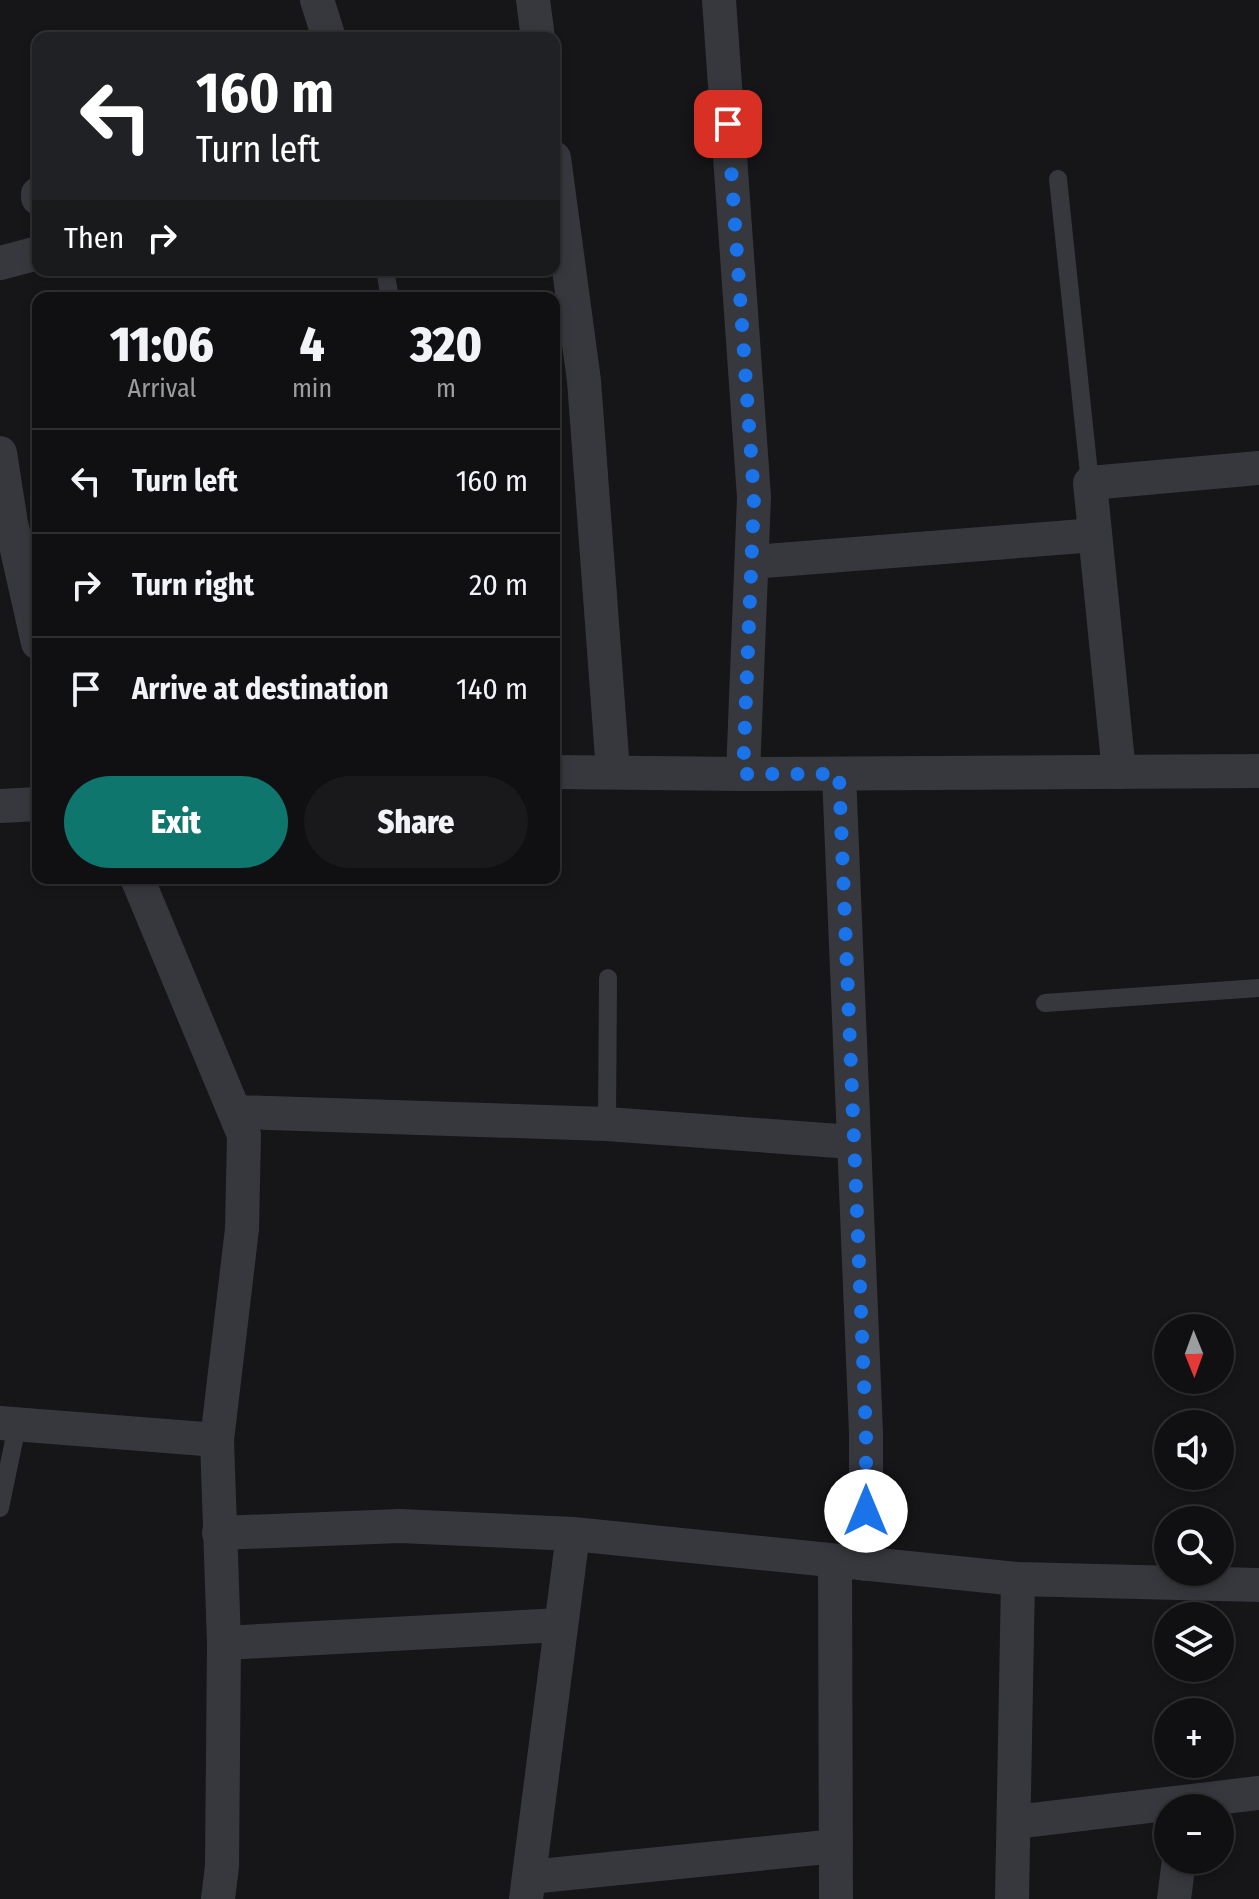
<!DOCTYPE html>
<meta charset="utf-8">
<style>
:root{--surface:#101012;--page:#19191b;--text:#f1f3f6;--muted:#9c9d9f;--line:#303032;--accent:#0f766e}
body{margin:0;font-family:"Fira Sans Condensed",sans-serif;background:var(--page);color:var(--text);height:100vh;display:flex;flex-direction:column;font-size:30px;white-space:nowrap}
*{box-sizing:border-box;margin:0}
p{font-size:26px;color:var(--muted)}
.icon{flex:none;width:44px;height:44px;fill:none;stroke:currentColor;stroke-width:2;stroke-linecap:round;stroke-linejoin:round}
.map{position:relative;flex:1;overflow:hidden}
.sheet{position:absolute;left:32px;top:292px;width:528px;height:592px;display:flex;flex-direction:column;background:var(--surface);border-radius:16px;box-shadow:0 4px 12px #0003,0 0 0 2px var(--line)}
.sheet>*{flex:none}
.hud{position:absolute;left:32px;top:32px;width:528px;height:244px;border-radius:16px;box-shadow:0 4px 12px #0003,0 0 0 2px var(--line);background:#202124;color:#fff;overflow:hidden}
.needle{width:52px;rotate:179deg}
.tools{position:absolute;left:1154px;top:1314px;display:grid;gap:16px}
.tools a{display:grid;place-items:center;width:80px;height:80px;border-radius:50%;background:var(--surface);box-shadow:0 4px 12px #0003,0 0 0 2px var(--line);font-size:40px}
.pin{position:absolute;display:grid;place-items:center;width:68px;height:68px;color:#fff;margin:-34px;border-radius:16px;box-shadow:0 4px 12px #0006}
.me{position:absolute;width:88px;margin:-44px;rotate:0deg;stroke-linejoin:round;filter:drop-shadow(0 0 6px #0008)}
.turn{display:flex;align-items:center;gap:28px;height:168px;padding:0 32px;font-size:36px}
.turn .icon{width:104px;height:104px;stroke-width:2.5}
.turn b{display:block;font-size:56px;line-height:68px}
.then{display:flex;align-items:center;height:76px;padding:0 32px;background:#0003;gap:16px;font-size:30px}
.eta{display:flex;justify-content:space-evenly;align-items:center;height:136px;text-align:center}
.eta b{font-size:48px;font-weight:800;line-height:56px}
.cta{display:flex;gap:16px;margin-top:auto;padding:16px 32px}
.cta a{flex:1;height:92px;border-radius:48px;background:var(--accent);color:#fff;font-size:32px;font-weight:800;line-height:92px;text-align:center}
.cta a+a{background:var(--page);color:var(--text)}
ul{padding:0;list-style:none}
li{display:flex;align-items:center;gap:24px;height:104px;padding:0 32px;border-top:2px solid var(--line)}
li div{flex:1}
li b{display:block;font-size:30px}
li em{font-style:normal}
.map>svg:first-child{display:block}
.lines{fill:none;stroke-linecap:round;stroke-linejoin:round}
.service{stroke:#37383d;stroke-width:18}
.minor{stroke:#37383d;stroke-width:34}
.route{stroke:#1a73e8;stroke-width:14;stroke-dasharray:0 25.2}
</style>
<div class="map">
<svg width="1259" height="1899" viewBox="0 0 1259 1899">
<rect width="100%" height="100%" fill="#161618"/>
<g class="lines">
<g class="service">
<polyline points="1058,179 1090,483"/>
<polyline points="385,270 390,298"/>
<polyline points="1045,1003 1259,988"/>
<polyline points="607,1124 608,978"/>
<polyline points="0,1508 17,1426"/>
</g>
<g class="minor">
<polyline points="317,0 329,38"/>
<polyline points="533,0 538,38"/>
<polyline points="719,0 754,497 743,774"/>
<polyline points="554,158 584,381 613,771"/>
<polyline points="38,194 38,198"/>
<polyline points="0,263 38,253"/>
<polyline points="0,453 11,523 38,643"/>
<polyline points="753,562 1095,535"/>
<polyline points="554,772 743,774 1259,771"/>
<polyline points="1119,772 1090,483 1259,468"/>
<polyline points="839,774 866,1433 866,1564"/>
<polyline points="0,806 38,804"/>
<polyline points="137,878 244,1135 242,1229 217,1440 224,1643 222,1866 218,1899"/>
<polyline points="235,1112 607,1124 852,1142"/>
<polyline points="0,1423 217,1440"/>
<polyline points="219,1533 400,1526 573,1534 1018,1579 1259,1585"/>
<polyline points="835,1561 836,1899"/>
<polyline points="224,1643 560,1625"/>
<polyline points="1014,1822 1259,1793"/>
<polyline points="530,1877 836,1846"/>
<polyline points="526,1899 573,1534"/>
<polyline points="1012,1899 1018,1579"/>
<polyline points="1174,1899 1179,1860"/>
</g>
</g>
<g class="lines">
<polyline class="route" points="728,124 754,497 743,774 839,774 866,1433 866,1511"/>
</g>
</svg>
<div class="tools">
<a><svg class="needle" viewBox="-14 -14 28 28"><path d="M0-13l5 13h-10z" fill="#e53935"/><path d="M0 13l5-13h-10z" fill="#9c9d9f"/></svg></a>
<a><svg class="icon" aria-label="sound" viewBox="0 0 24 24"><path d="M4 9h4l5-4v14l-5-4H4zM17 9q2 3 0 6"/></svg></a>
<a><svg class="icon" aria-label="search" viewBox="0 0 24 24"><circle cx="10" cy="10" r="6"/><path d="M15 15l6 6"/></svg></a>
<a><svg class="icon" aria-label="layers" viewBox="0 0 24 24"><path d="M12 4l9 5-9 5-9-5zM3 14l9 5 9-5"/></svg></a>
<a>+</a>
<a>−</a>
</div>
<div class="pin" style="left:728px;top:124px;background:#d93025"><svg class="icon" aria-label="arrive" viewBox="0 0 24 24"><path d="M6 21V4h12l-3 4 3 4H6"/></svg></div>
<svg class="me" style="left:866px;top:1511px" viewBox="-20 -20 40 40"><circle r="19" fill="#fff"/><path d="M0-13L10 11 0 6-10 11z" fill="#1a73e8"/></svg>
<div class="hud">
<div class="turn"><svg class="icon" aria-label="left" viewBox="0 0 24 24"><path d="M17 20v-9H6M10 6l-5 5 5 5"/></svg><div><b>160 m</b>Turn left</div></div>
<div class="then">Then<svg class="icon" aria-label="right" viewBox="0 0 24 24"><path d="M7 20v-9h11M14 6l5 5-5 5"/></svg></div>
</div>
<section class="sheet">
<div class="eta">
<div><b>11:06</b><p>Arrival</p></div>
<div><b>4</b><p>min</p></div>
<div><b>320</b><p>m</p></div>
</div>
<ul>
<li><svg class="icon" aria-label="left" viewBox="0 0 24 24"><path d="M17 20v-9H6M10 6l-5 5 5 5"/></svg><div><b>Turn left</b></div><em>160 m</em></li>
<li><svg class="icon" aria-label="right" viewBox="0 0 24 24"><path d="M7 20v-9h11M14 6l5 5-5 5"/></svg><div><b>Turn right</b></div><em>20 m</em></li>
<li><svg class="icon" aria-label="arrive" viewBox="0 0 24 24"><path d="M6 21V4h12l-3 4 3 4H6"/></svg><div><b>Arrive at destination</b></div><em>140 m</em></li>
</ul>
<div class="cta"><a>Exit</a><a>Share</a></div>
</section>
</div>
